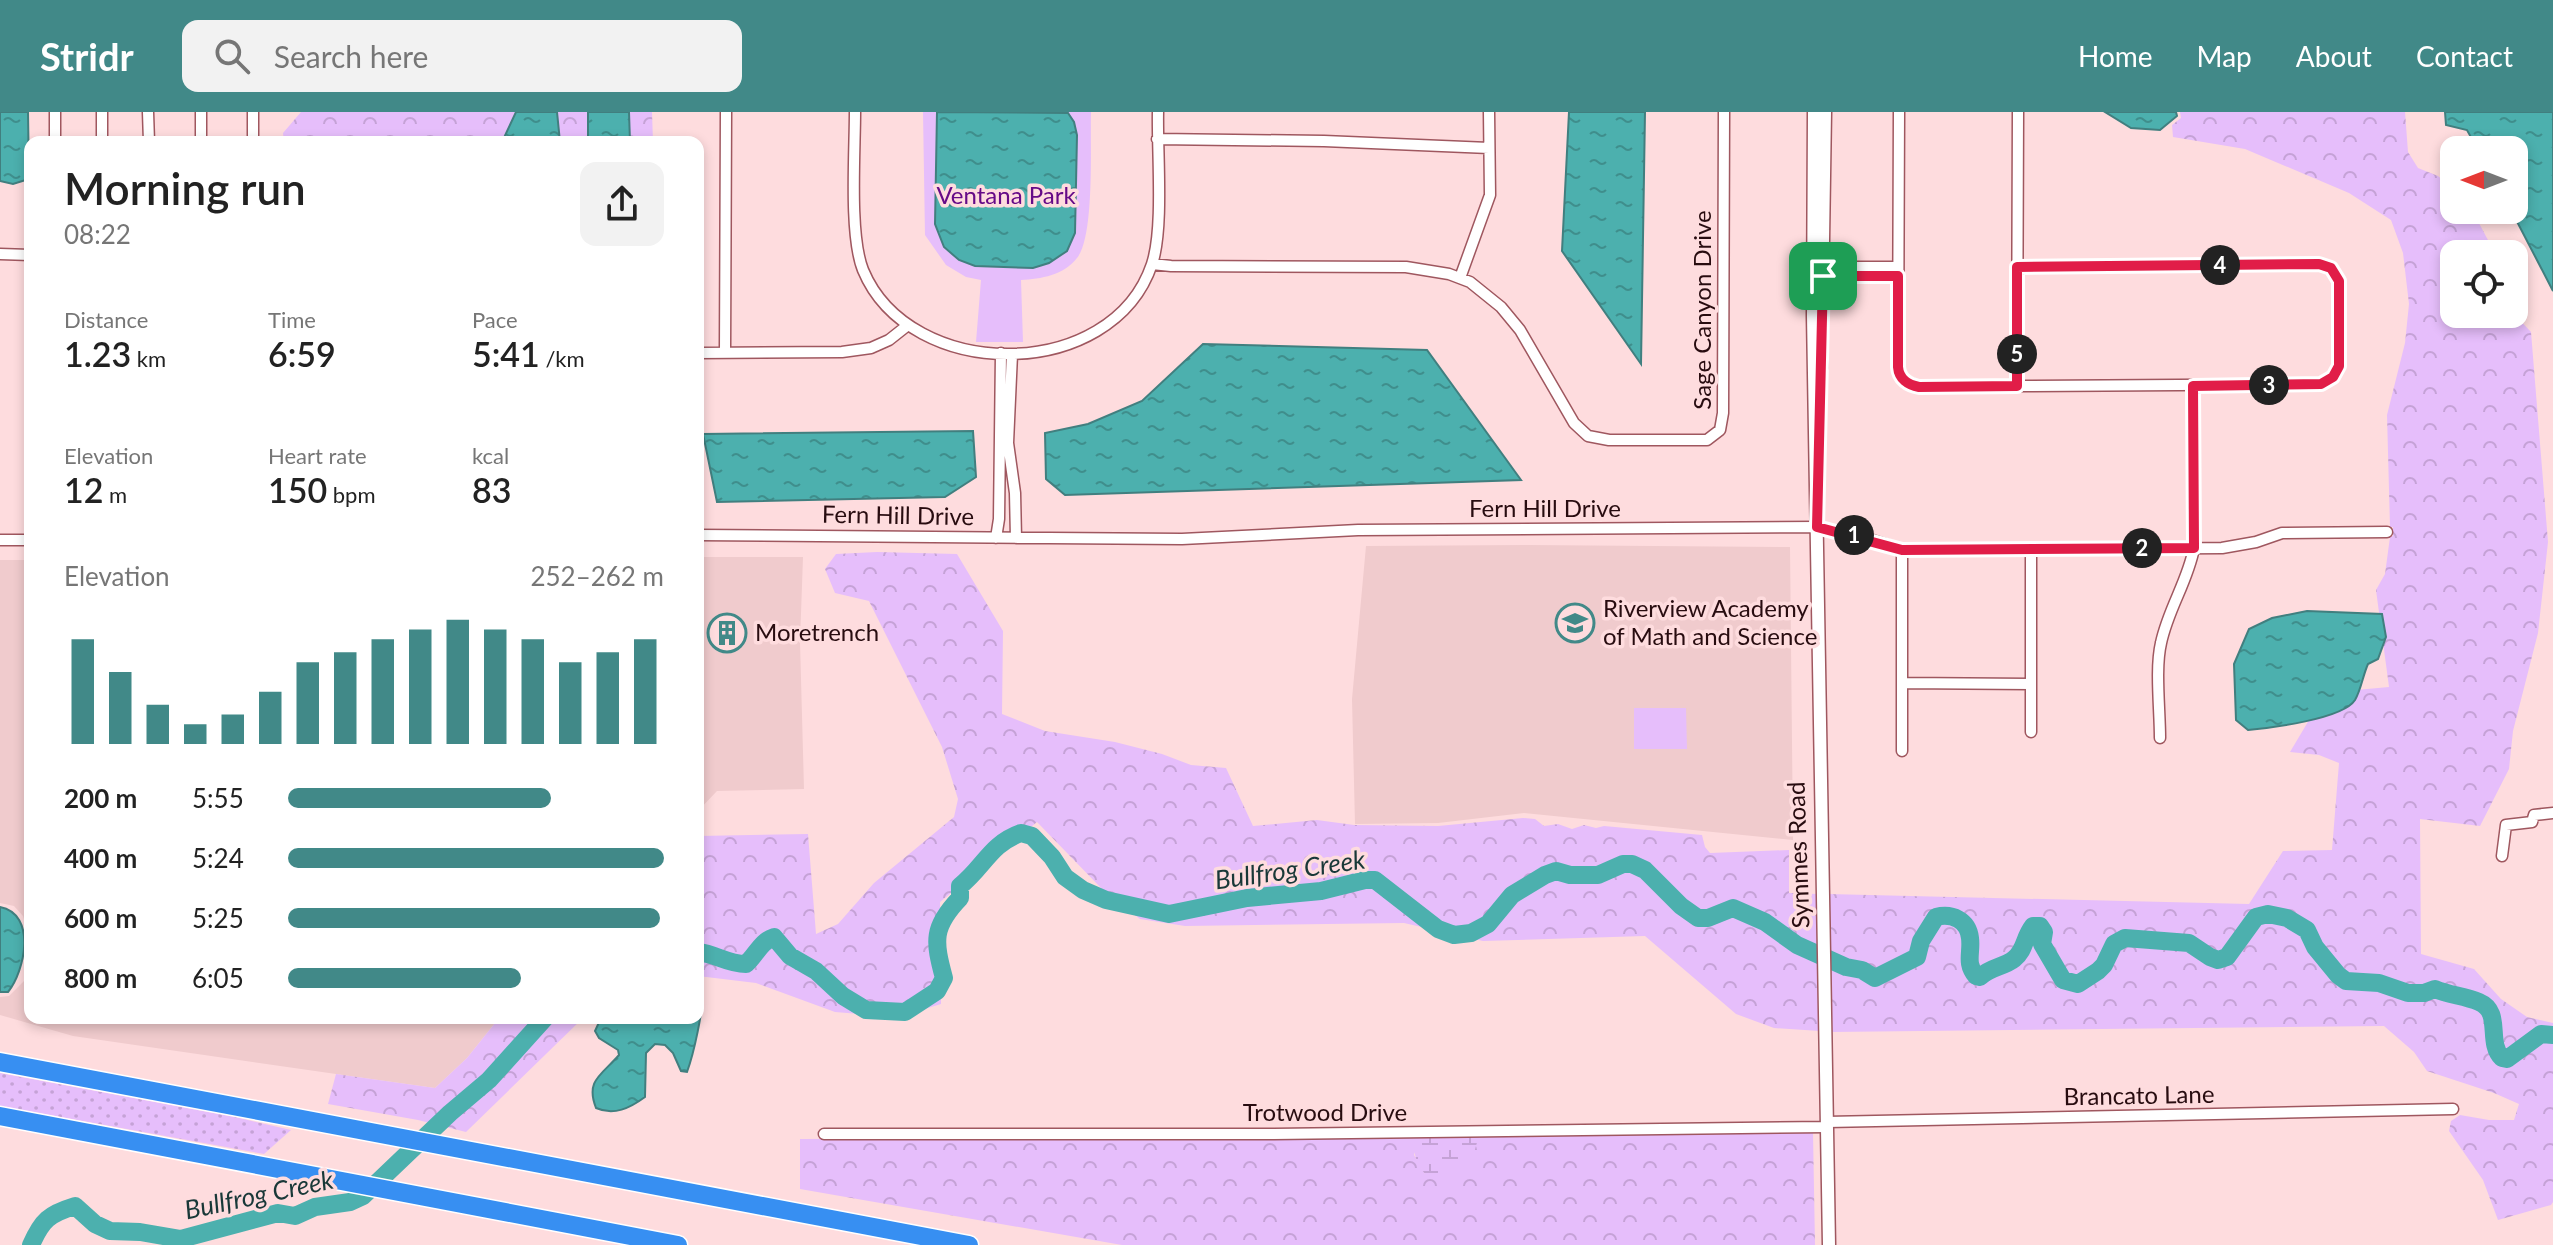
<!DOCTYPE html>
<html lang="en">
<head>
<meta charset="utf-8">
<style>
	body { margin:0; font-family:Lato,sans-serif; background:#f2f2f2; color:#222; height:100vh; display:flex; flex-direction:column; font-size:30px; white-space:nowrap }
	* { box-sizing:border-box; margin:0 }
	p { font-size:26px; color:#767676 }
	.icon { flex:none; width:44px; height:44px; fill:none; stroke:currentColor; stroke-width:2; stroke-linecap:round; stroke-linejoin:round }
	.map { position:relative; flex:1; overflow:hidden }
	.details { position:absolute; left:24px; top:24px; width:680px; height:888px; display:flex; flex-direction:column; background:#fff; border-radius:16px; box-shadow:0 4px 12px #0003 }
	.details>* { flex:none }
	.needle { width:52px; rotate:270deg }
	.controls { position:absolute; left:2440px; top:24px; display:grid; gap:16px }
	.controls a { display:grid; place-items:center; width:88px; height:88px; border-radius:16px; background:#fff; box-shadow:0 4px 12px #0003; font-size:40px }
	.pin { position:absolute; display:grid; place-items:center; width:68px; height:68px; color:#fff; margin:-34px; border-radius:16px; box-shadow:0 4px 12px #0006 }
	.km { position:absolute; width:40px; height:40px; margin:-20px; border-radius:50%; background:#222; color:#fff; font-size:22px; line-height:40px; text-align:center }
	.round { display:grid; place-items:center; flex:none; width:84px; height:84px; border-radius:16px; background:#f2f2f2 }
	.overview { display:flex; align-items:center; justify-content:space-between; height:136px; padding:0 40px }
	h1 { font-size:44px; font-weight:600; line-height:60px }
	.figures { display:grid; grid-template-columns:repeat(3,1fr); gap:12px; height:136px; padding:8px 40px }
	.figures div { display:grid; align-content:center }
	.figures b { font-size:34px; font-weight:600 }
	.figures small { font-size:22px; font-weight:400 }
	.figures p { font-size:22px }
	.chart { height:224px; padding:16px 40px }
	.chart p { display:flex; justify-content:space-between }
	.chart svg { width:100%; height:144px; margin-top:8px; stroke:#418988; stroke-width:6 }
	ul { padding:0 40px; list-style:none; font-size:26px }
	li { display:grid; grid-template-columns:128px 96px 1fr; align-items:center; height:60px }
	li i { height:20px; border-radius:10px; background:#418988 }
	header { display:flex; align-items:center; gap:48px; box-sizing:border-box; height:112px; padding:0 40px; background:#418988; color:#fff }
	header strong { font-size:38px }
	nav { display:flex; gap:44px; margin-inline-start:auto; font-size:28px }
	.search { width:560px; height:72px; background:#f2f2f2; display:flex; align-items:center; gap:20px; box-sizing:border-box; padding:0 28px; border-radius:16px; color:#767676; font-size:30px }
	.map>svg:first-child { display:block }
	.built { fill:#f0cbcd }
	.grass { fill:url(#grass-dots) }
	.forest { fill:url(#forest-crowns) }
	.wetland { fill:url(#wetland-marsh) }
	.park { fill:#e6befb }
	.water { fill:url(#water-ripples); stroke:#417f7f; stroke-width:2 }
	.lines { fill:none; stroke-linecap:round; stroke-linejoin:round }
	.river { stroke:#4cb0ae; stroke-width:18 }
	.minor-casing { stroke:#9f575f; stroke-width:13 }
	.tertiary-casing { stroke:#9f575f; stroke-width:15 }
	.motorway-casing { stroke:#fff; stroke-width:21 }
	.minor { stroke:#fff; stroke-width:10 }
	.tertiary { stroke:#fff; stroke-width:12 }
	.motorway { stroke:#378ff2; stroke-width:18 }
	.route-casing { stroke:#fff; stroke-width:16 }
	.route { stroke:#e11d48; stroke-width:10 }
	.labels { text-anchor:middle; stroke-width:7; stroke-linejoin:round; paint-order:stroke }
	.park-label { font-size:24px; fill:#660a87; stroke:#fedcde }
	.street-label { font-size:24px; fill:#280c10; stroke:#fedcde }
	.poi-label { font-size:24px; fill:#280c10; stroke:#fedcde; text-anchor:start }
	.water-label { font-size:26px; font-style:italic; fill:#193838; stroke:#fedcde }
</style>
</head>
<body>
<header>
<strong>Stridr</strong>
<div class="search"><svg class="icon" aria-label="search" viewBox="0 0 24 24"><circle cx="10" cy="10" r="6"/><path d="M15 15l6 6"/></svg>Search here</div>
<nav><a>Home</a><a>Map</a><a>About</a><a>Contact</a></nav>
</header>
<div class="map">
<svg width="2553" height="1133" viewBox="0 0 2553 1133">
	<defs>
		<pattern id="grass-dots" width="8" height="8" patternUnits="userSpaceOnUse" patternTransform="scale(2)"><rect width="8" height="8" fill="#e6befb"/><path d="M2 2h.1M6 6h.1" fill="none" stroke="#c5a2d6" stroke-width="1.8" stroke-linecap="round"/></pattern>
		<pattern id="forest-crowns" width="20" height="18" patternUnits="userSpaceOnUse" patternTransform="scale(2)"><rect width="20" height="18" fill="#e6befb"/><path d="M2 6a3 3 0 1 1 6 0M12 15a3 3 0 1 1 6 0" fill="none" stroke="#c5a2d6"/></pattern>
		<pattern id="wetland-marsh" width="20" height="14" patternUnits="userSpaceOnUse" patternTransform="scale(2)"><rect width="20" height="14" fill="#e6befb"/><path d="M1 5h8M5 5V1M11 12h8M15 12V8" fill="none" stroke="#c5a2d6"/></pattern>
		<pattern id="water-ripples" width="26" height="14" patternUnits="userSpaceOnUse" patternTransform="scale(2)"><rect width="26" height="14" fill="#4cb0ae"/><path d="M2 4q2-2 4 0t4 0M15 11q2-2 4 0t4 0" fill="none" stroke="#3f8e8c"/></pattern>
	</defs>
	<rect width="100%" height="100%" fill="#fedcde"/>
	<path class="built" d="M1528,433L1790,435L1793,728L1524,701L1438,711L1355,712L1352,587L1366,434Z
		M698,445H803L800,530L804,677L717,679L698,699Z
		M0,448H30V826L23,804L14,794L0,791Z
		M30,840V906H499L467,946L435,976L336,962L73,924L0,903V885L9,884L25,868Z"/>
	<path class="grass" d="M0,961L235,1005L291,1018L264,1042L0,994Z"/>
	<path class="forest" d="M301,0H516L502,30H284L283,21Z
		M557,0H588V30H560Z
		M629,0H652L653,30H630Z
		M2180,0H2405L2408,40L2418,56L2438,64L2454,78V98H2472L2489,130H2478L2481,142H2454V202H2514L2531,220L2548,430L2538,521L2513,619L2509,657L2480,714L2420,707L2421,842L2474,857L2501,887L2527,905L2553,911V1090L2551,1093L2498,1108L2483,1068L2449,1019L2451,1009L2460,1003L2489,1008H2514L2519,992L2494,981L2427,959L2414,940L2384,914L1831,920L1828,782L2249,792L2283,739L2332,738L2339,651L2319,643L2290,640L2312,603L2345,579L2389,575L2376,478L2385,462L2390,425L2393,424V415H2390L2387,303L2405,231L2409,192L2403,141L2391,108L2349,81L2245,37L2173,25L2172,13L2181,6Z
		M877,440L957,442L1003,519L1002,602L1045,619L1115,630L1162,642L1191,653L1226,656L1253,714L1317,708L1354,713L1438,714L1523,706L1535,707L1544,714L1558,712L1572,717L1584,713L1596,716L1604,714L1702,723L1705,735L1710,741L1789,738V781L1817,782L1820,919L1774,916L1736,902L1645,824L1483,829L1404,811L1185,814L1140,807L1102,777L1037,710L940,790L941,892L915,900L884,904L835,900L756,871L698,864V724L808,722L816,822L838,812L874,771L954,705L958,687L942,635L869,489L835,481L825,457L836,442Z
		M499,906H583L466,1020L418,1008L328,992L336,962L435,976L467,946Z
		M1813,1021L1815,1133H1122L800,1077V1027L1420,1025L1414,1043L1425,1062L1476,1030L1479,1024Z"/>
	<path class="wetland" d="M1479,1024L1472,1047L1453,1063L1425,1062C1416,1050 1410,1039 1420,1025Z"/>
	<path class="park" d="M923,0H1091C1090,31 1095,124 1077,146C1064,163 1041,167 1021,168L1023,230H976L981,168L966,165L946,153L925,123Z
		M1634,596H1686L1687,637H1634Z"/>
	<path class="water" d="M0,0H28L29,67L13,72L0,69Z
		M516,0H557L560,30H502Z
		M588,0H629L630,30H588Z
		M937,0L1068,1L1074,10L1077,23L1075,121L1067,139L1049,151L1033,156L975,154L959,148L944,135L935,112Z
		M1569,0H1645L1641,252L1562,139Z
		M2105,0H2176L2177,4L2160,18L2131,16Z
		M2445,0H2553V179L2511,98H2514V38H2478L2467,18L2446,13Z
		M1203,232L1427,238L1521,368L1065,383L1046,367L1045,321L1088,312L1142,289Z
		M973,319L976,365L945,385L717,390L703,322Z
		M2307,499L2382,502L2386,525L2378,547L2368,552C2363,563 2361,578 2355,588C2343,607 2270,616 2248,618L2236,608L2234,552L2249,517L2272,506Z
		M0,795C37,802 25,859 8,880H0Z
		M698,879H703C703,899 694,941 687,960L681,959L673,941L665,933L655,932L646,941L645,985C630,996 614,1004 596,996C585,968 602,963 619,943L618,938L599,926L595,919L601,906H698Z"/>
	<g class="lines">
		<path class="river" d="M698,840C716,842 727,852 746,852C756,843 761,829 774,825L790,844L816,859L843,884L866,898L905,900L937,879L944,866C934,829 932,815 960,786V774C984,755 990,732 1021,721L1032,724L1052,745L1065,765L1083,778L1106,788L1169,802L1247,786L1321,779L1365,768H1375L1438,817L1454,823L1471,821L1488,812L1512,783L1545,763L1556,759L1570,763H1598L1623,752H1632L1645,758L1681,794L1698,806H1708L1733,796L1765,810L1797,833L1846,855L1862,858L1875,866L1917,845L1921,829L1936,805C1952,801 1968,808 1970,826C1972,841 1965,851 1976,864L1980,865C1990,855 2004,855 2014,847C2026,837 2023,827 2033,814H2040L2044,820L2042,832L2063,868L2078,872L2098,859L2104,853L2114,832L2125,826L2189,831L2210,845L2218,848L2227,845L2256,805L2268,802L2287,806L2307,818L2315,835L2338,863L2346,869L2379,871L2408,881H2424L2435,877C2449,883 2465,884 2479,890C2503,900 2486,930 2502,946L2507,947L2541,922L2553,923
			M31,1133C42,1108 49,1102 75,1094L95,1112L110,1119L140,1120L181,1127L278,1101L295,1104L315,1095L350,1090L363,1084L450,1001L489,968L545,906"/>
		<defs>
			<path id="minor" d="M102,0V30
				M148,0L149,30
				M201,0V30
				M253,0V30
				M855,0C855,40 849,123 863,158C910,271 1112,271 1152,152C1164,116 1157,40 1158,0
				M1899,0L1898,255L1903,268L1919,275L2017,274L2018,0
				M1157,27L1324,29L1489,36
				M55,30V0
				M0,142L30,143
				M1152,152L1171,154L1406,155L1449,162L1470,170L1501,195L1520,218L1574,311L1588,324L1609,328H1707L1720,318L1723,301L1724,0
				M1816,155H1898
				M2017,155L2319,152L2331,156L2339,169V254L2333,265L2321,272L2017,274
				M1815,164H1898
				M1460,166L1490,83L1489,0
				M698,241L842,240L871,236L889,228L908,213
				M725,241L726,0
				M1012,242L1008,331L1015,381L1016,426
				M698,423L1182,427L1358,418L1817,415L1863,425L1902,438L2222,436L2256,430L2282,421L2387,420
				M996,426L999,407L1001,241
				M0,428H30
				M1902,438V639
				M1902,571L2031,572
				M2031,620V437
				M2160,626C2160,598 2155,556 2161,531C2168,497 2188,469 2194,436L2193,274
				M2502,744L2506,713L2532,710L2534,703L2553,701
				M1827,1010L2453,997
				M824,1022H1274L1827,1015"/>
			<path id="tertiary" d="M1814,0L1813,204L1829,1133
				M1821,256L1825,0"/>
			<path id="motorway" d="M0,950L969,1133
				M0,1004L678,1133"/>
		</defs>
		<use href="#minor" class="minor-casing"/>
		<use href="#tertiary" class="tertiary-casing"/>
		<use href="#motorway" class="motorway-casing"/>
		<use href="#minor" class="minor"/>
		<use href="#tertiary" class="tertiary"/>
		<use href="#motorway" class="motorway"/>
	</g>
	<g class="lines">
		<defs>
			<path id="route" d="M2319,152L2331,156L2339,169V254L2333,265L2321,272L2193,274L2194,436L1902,438L1817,415L1823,164H1898V255C1899,267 1908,273 1919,275L2017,274V155Z"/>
		</defs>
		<use href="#route" class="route-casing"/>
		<use href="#route" class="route"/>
	</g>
	<defs>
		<symbol id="school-ring" viewBox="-11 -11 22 22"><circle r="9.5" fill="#fedcde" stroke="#418988" stroke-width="1.5"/><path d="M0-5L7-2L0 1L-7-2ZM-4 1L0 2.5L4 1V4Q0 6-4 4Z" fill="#418988"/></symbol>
		<symbol id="building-ring" viewBox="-11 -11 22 22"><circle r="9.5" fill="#fedcde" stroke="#418988" stroke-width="1.5"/><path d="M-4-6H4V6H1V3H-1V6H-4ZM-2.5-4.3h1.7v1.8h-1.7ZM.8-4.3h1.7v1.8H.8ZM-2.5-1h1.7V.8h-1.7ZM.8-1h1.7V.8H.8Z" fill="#418988"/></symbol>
	</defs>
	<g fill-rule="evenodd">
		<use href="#school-ring" x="1553" y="489" width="44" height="44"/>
		<use href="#building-ring" x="705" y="499" width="44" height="44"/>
	</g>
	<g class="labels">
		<g class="park-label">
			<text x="1006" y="92">Ventana Park</text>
		</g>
		<g class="street-label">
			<text transform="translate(1703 198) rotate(-90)" y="8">Sage Canyon Drive</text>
			<text x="1545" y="405">Fern Hill Drive</text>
			<text transform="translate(898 404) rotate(1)" y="8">Fern Hill Drive</text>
			<text transform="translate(1799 743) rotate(-92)" y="8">Symmes Road</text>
			<text transform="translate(2139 984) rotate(-1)" y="8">Brancato Lane</text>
			<text x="1325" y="1009">Trotwood Drive</text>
		</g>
		<g class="poi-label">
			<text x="1603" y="505">Riverview Academy<tspan x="1603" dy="28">of Math and Science</tspan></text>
			<text x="755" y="529">Moretrench</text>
		</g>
		<g class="water-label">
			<text transform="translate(1290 758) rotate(-8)" y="9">Bullfrog Creek</text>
			<text transform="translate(259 1083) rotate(-12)" y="9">Bullfrog Creek</text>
		</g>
	</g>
</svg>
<div class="controls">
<a><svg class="needle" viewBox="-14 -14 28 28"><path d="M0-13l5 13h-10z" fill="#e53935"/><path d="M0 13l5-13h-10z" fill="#767676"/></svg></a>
<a><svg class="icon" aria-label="locate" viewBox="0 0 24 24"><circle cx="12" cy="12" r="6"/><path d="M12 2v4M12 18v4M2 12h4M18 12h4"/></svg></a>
</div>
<div class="pin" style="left:1823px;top:164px;background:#1e9e55"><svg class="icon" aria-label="arrive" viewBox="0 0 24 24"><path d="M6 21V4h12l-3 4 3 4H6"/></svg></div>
<b class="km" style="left:1854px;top:423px">1</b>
<b class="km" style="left:2142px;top:436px">2</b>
<b class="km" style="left:2269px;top:273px">3</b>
<b class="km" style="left:2220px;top:153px">4</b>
<b class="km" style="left:2017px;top:242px">5</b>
<section class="details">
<div class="overview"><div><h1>Morning run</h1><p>08:22</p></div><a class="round"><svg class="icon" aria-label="share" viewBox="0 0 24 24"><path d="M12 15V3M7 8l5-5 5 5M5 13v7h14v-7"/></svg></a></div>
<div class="figures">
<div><p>Distance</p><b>1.23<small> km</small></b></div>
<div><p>Time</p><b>6:59</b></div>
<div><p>Pace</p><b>5:41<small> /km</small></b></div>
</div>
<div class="figures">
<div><p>Elevation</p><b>12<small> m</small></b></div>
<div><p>Heart rate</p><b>150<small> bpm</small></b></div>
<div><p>kcal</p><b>83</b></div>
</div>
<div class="chart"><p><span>Elevation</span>252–262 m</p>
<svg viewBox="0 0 160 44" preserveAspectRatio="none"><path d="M5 44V12M15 44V22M25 44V32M35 44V38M45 44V35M55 44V28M65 44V19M75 44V16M85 44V12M95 44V9M105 44V6M115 44V9M125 44V12M135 44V19M145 44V16M155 44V12"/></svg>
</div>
<ul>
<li><b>200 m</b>5:55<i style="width:70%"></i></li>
<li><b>400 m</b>5:24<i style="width:100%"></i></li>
<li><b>600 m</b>5:25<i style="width:99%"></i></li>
<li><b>800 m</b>6:05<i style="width:62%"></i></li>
</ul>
</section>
</div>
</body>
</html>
